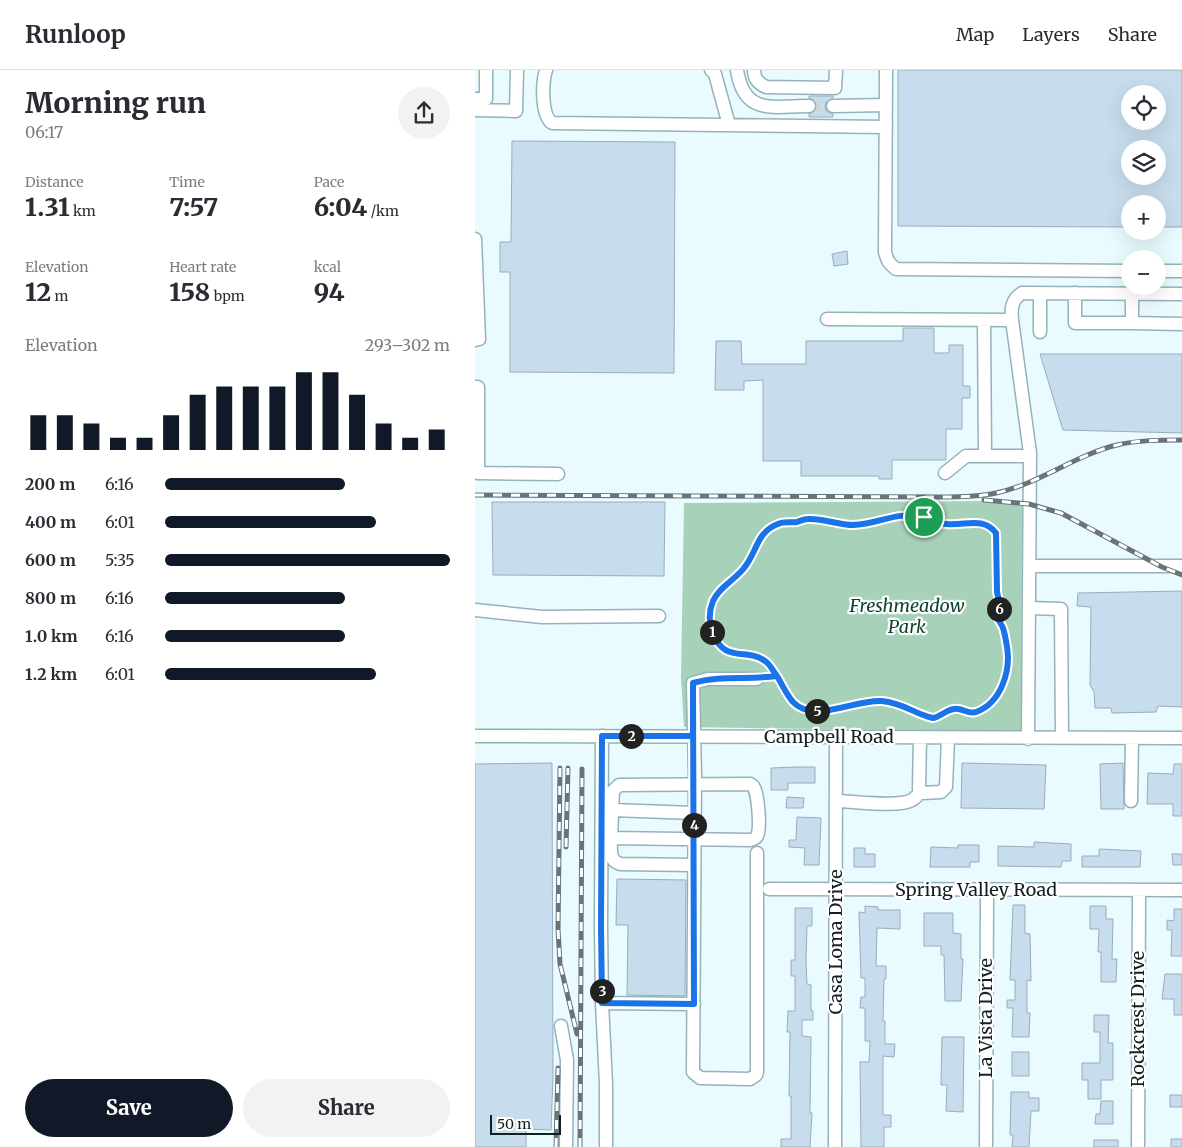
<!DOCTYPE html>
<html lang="en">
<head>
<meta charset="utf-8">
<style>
	body { margin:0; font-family:Merriweather,serif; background:#f2f2f3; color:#2b2b33; height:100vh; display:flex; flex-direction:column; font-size:19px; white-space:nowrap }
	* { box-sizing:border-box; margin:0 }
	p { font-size:16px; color:#7c7c81 }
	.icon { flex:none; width:28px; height:28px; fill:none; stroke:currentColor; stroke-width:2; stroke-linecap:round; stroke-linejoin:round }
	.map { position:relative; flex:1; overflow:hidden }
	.side { display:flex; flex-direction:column; background:#fff; width:475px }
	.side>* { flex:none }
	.buttons { position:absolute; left:646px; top:15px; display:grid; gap:10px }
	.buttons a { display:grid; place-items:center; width:45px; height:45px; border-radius:50%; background:#fff; box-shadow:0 5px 20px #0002; font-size:25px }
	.scale { position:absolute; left:15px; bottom:12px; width:71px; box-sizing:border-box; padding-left:5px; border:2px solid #141f21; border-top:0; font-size:14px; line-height:18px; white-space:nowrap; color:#141f21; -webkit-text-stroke:4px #fff; paint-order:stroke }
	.pin { position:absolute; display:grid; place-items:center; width:42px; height:42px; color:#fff; margin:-21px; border:2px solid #fff; border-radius:50%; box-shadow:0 1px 5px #0007 }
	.km { position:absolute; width:25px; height:25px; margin:-12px; border-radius:50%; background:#222; color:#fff; font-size:14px; line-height:25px; text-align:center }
	.round { display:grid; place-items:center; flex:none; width:52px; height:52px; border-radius:26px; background:#f2f2f3 }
	.head { display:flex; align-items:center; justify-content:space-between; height:85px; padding:0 25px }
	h1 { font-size:28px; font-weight:800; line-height:38px }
	.stats { display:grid; grid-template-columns:repeat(3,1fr); gap:8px; height:85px; padding:5px 25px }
	.stats div { display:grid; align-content:center }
	.stats b { font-size:25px; font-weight:800 }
	.stats small { font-size:14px; font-weight:400 }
	.stats p { font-size:14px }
	.chart { height:140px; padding:10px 25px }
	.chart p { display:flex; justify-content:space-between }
	.chart svg { width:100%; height:90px; margin-top:5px; stroke:#111827; stroke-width:6 }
	.cta { display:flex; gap:10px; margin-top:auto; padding:10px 25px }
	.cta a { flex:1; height:58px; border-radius:30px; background:#111827; color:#fff; font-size:20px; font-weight:800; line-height:58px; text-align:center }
	.cta a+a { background:#f2f2f3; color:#2b2b33 }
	ul { padding:0 25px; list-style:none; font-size:16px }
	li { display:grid; grid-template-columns:80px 60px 1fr; align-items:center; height:38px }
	li i { height:12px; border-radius:6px; background:#111827 }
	header { display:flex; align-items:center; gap:30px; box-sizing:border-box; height:70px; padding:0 25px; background:#fff; border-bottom:1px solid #e1e1e2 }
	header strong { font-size:24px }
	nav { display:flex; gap:28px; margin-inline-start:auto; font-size:18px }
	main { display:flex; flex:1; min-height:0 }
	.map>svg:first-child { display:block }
	.green { fill:#a7d2b9 }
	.building { fill:#c7dded; stroke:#98adbc; fill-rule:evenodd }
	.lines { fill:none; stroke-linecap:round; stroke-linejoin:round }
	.minor-tunnel { stroke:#c9dade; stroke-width:12; stroke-dasharray:12 6; stroke-linecap:butt }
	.minor-casing { stroke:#96b2b9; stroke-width:15 }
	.path { stroke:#808f92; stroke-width:2; stroke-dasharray:4 4; stroke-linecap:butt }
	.minor { stroke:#fff; stroke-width:12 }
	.rail-casing { stroke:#687578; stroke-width:5 }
	.rail { stroke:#fff; stroke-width:3; stroke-dasharray:9; stroke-linecap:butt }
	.route-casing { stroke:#fff; stroke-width:10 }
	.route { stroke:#1a73e8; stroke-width:6 }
	.labels { text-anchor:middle; stroke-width:4.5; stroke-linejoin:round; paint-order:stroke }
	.park-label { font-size:18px; font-style:italic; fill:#0b452c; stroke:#fff }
	.street-label { font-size:18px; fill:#141f21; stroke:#fff }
</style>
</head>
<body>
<header>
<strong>Runloop</strong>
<nav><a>Map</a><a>Layers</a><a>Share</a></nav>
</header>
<main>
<section class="side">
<div class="head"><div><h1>Morning run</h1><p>06:17</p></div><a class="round"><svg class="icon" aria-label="share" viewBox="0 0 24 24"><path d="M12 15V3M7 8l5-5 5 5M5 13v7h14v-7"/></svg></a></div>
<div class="stats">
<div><p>Distance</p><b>1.31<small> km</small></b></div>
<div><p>Time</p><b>7:57</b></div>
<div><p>Pace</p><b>6:04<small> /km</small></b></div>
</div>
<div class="stats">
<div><p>Elevation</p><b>12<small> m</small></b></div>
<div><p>Heart rate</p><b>158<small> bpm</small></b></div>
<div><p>kcal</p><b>94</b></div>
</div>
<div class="chart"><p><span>Elevation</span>293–302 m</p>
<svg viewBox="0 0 160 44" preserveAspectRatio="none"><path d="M5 44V27M15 44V27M25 44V31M35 44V38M45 44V38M55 44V27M65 44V17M75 44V13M85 44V13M95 44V13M105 44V6M115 44V6M125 44V17M135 44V31M145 44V38M155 44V34"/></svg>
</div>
<ul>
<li><b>200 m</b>6:16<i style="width:63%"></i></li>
<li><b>400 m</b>6:01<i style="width:74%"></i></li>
<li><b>600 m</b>5:35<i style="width:100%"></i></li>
<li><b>800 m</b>6:16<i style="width:63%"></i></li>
<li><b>1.0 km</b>6:16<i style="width:63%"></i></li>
<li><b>1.2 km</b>6:01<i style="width:74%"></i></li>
</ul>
<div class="cta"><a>Save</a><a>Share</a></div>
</section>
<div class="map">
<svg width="707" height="1077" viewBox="0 0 707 1077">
	<rect width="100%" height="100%" fill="#e9fbff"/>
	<path class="green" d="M520,431L547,433L546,662L209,657L206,608L209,433Z"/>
	<path class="building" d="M423,0H707V157H682V134H655V157L423,156ZM655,24H682V51H655ZM655,79H682V106H655Z
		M334,26H358V28L351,32L350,36L351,41L358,44V47H334V44L341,40L342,36L341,31L334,28Z
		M37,71L200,72L199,303L35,302V202H25V172H36Z
		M372,181L373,194L359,196L357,184Z
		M428,258H459V283H474V275H488V316H495V328H487V359H471V390H417V409H404V406H326V391H288V310L269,311V320H240L241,271H266L267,294H331V271H428Z
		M565,284H707V363L588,360Z
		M17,432H190L189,506L18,505Z
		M707,521V637L683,636L681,642L637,643L636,638H620L619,622L615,615L616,537L602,536L603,523Z
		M77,693L78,1005L76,1060L51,1059V1077H0V694Z
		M487,693L571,695L569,739L486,738Z
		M648,693L649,739H626L625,694Z
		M699,694H707V746H698V734H672L673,703L698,704Z
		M322,697H340V713H313V720H296V698Z
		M312,727L329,728L328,738H311Z
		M322,747L346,748L344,795H329L330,778L314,777V770H321Z
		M559,772L596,774V791H587L586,797L523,796V776L559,777Z
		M483,775H504V792H495V797H455L456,777L483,778Z
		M379,778H390V784H400V797H379Z
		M624,779L666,781L665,797H607V786H624Z
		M697,784H707V795H698Z
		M142,809L211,810L210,926L152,925L153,855H141Z
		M538,835H550V863L555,864L556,911L552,910V943H555L554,967H537L538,938H532V930H540V910H535Z
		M390,836L403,837V840H425V859L402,858L401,896H411V909H409L408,951H410V974H420L419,987L408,986V1045H416V1057H409V1077H386L385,992H394L395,971H390V938H385L386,927H390V908H386L384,842L390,843Z
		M615,836H631V849H638L637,889H642L641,912H626V882H623L624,859H615Z
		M320,838H337V856H332L331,890L332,914L336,915V941H338V950H327V966L336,967L335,1043H337L335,1077H306V1069H316V1026H314L315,962H312L313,941H320V906H316V890H320Z
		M699,839H707V886H696L697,860H692V850L699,851Z
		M449,843H478V863L486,864V889H488L486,931H470L469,885H466V876H449Z
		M690,904H707V945H699V929H687Z
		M619,945H634L633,973H638V1010H626V1029H613V1010H607V993H625V962H619Z
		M467,967H489L488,1042L471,1041L472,1015H466Z
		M537,982H554V1006H537Z
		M536,1022H554V1028H564V1041H556L554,1077H537L538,1065H535Z
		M695,1025H707V1037H695Z
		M626,1031H638V1054H620L621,1044H625Z
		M696,1069H707V1077H696Z
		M619,1070H643V1077H619Z"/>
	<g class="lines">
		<path class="minor-tunnel" d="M334,36H358"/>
		<defs>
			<path id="minor" d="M71,0C67,13 66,45 77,53L411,57
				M236,0L240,4L254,55
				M262,0C269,46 298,36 334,36
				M279,0C279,9 283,13 291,17L360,18L361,0
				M411,0L410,182C412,190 414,194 421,199L655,201
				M0,29H11V0
				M358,36L411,35
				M0,40L41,41L42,0
				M0,169L4,269L0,270
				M682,201H707
				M600,223V253H657
				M657,223V253L707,254
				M352,249L537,250
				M509,250L510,386
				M565,262V223
				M0,317H3V382H0
				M3,382V403L83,404
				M470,403L491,386H554
				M555,496H707
				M554,538L586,539L587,668
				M0,540L67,547L184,546
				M282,609H233L218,613L220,706L218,1002L225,1008L275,1009L281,1005L282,1002V783
				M0,666L707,668
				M127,666L126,857L127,933L219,934
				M445,667L444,719L448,723L466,722L471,717L473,668
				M553,669L555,383L537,250C536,239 536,230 547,223L707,224
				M361,731C379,731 423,738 437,730C441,728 443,725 445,721
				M656,731L657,668
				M137,740L219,743
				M136,768L275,770C279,769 280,769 282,766C286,758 283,722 278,716L275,714L144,715L138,721C137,736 137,751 136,766C136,773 135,781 137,787C138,791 141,792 145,794L219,795
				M294,819L707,820
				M127,933L131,1014V1077
				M86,956L92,990L91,1077
				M360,1077L361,666
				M511,1077L512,820
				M663,1077L664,820"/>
		</defs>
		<use href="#minor" class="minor-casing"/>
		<path class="path" d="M291,607L302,606L294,594L285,588L255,582L249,579L239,566L235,545L238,531L242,525L268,499L276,486L281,474L298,456L310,452H324L334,449L369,455H379L422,445H438L471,454L499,452L507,453L518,459L521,463L523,522L525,530L524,550L528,558L532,584L531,603L528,615L519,628L500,642L496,643L486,639H478L458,648C439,644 429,633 407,631C380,629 339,654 318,632C311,624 307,614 302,606"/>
		<use href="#minor" class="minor"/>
		<defs>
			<path id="rail" d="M0,425L464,427C482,427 503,427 521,423C564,414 600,385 642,375C663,370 686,370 707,370
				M509,430L554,434L586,443L687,497L707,505
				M85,698L83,859L85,894L102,964
				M91,777L93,698
				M81,1077L83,998
				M105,1077L107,699"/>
		</defs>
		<use href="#rail" class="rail-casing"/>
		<use href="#rail" class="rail"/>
	</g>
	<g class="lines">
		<defs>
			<path id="route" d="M449,447C419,441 406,454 378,455C363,455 348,448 333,449C329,449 325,451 322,452C315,453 309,451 303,454C281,462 282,483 269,498C260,510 244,517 238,531C234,541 234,552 237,561C249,595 271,577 290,591C295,594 298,601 302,606C274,610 245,605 218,613V666H127L126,857L127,933L219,934L218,613C245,605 274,610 302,606C307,614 311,624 318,632C339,654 380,629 407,631C429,633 439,644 458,648C465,647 471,640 479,639C487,637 493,645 501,642C526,633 536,601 532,577C531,571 530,564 528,558C527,555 524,552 523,548C521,539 526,534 522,522L521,463C508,446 490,456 472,454C464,454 457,450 449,447"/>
		</defs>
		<use href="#route" class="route-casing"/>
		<use href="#route" class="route"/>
	</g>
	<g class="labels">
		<g class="park-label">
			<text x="432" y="542">Freshmeadow<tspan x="432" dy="21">Park</tspan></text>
		</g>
		<g class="street-label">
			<text x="354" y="673">Campbell Road</text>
			<text x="501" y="826">Spring Valley Road</text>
			<text transform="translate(361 872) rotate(-90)" y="6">Casa Loma Drive</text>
			<text transform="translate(511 948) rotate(-90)" y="6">La Vista Drive</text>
			<text transform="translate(663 949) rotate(-90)" y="6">Rockcrest Drive</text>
		</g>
	</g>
</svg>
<div class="buttons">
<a><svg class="icon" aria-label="locate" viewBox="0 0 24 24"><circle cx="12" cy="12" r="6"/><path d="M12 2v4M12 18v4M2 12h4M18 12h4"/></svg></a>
<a><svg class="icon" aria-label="layers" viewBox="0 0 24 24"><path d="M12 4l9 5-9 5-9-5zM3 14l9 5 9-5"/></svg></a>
<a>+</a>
<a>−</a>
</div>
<div class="scale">50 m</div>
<div class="pin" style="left:449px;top:447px;background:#1e9e55"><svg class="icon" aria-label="arrive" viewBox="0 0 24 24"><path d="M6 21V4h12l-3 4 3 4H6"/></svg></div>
<b class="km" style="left:237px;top:562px">1</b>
<b class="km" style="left:156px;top:666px">2</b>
<b class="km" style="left:127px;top:921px">3</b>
<b class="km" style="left:219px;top:755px">4</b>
<b class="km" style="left:342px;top:641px">5</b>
<b class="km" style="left:524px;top:539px">6</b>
</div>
</main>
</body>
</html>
